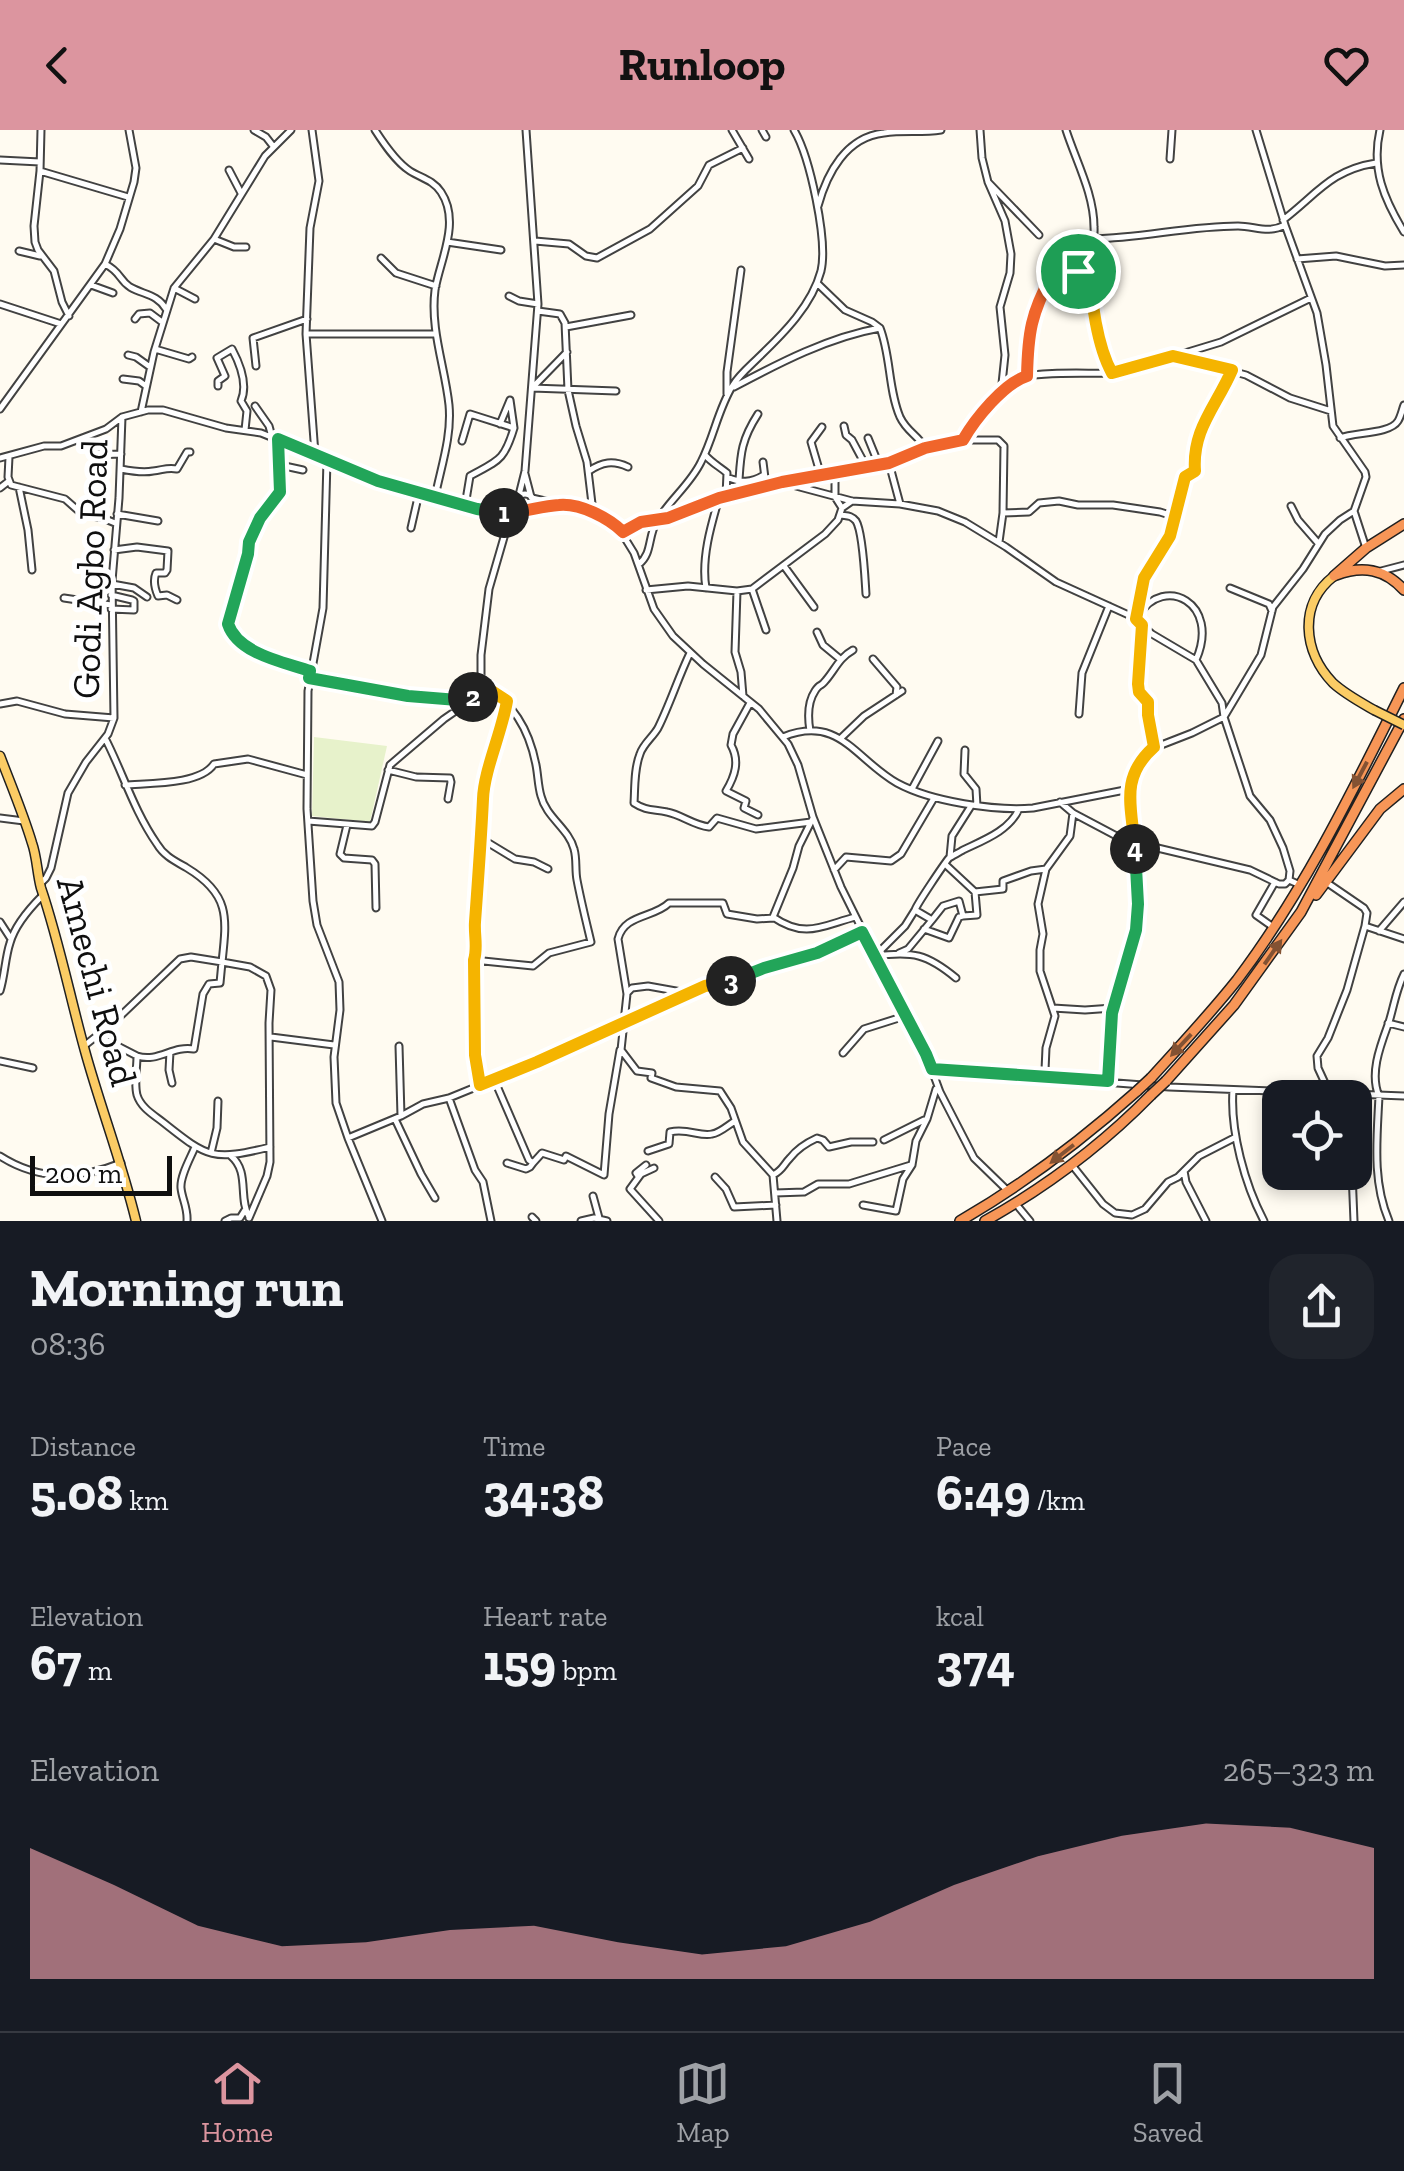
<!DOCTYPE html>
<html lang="en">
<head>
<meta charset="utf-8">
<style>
	body { margin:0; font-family:"Zilla Slab",serif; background:#20242c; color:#f1f3f6; height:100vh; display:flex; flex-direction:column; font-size:38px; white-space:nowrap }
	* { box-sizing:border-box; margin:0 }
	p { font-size:32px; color:#9ea1a6 }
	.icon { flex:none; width:55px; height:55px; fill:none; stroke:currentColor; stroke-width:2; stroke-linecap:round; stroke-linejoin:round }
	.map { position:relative; height:1091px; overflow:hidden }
	.side { display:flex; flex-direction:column; background:#171b24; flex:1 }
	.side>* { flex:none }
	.fabs { position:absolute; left:1262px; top:950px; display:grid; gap:20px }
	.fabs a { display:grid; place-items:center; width:110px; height:110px; border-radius:20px; background:#171b24; box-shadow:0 5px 15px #0003; font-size:50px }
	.scale { position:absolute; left:30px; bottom:25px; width:142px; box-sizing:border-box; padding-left:10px; border:5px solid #0f0f0f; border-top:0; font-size:28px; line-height:35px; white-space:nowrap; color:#0f0f0f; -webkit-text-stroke:8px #fff; paint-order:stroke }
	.pin { position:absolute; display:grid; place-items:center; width:85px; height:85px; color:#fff; margin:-42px; border:5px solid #fff; border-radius:50%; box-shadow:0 2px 10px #0007 }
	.km { position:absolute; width:50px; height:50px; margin:-25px; border-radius:50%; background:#222; color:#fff; font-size:28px; line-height:50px; text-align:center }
	.round { display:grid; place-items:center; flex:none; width:105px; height:105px; border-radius:30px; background:#20242c }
	.head { display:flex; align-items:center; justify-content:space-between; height:170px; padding:0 30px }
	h1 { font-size:55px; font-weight:800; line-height:75px }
	.stats { display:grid; grid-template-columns:repeat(3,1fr); gap:15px; height:170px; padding:10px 30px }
	.stats div { display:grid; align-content:center }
	.stats b { font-size:50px; font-weight:800 }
	.stats small { font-size:28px; font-weight:400 }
	.stats p { font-size:28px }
	.chart { height:280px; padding:20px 30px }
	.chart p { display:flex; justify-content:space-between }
	.chart svg { width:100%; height:180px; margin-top:10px; fill:#dc959f; opacity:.7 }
	header { display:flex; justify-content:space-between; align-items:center; height:130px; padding:0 30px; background:#dc959f; color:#111; font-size:45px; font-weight:800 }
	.tabs { display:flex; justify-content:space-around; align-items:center; height:140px; border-top:2px solid #363941; background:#171b24; font-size:28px; color:#9ea1a6 }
	.tabs a { display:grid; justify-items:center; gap:5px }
	.tabs .current { color:#dc959f }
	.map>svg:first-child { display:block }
	.pitch { fill:#e7f2cb }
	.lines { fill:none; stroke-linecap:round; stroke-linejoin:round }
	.minor-casing { stroke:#424242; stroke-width:9 }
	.major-casing { stroke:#202020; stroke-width:11 }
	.highway-casing { stroke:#202020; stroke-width:12 }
	.minor { stroke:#fff; stroke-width:5 }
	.major { stroke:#fbcc65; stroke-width:8 }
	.highway { stroke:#f79657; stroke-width:9 }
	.major-bridge-casing { stroke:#202020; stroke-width:11; stroke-linecap:butt }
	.highway-bridge-casing { stroke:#202020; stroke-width:12; stroke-linecap:butt }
	.major-bridge { stroke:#fbcc65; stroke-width:8 }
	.highway-bridge { stroke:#f79657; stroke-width:9 }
	.oneway { fill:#835233 }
	.split-1-casing { stroke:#fff; stroke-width:20 }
	.split-2-casing { stroke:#fff; stroke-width:20 }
	.split-3-casing { stroke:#fff; stroke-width:20 }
	.split-4-casing { stroke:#fff; stroke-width:20 }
	.split-5-casing { stroke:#fff; stroke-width:20 }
	.split-1 { stroke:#f0652b; stroke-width:12 }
	.split-2 { stroke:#22a559; stroke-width:12 }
	.split-3 { stroke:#f5b400; stroke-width:12 }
	.split-4 { stroke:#22a559; stroke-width:12 }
	.split-5 { stroke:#f5b400; stroke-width:12 }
	.labels { text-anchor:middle; stroke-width:10; stroke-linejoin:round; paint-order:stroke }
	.street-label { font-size:38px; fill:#0f0f0f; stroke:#fff }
</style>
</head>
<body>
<header><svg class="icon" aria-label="back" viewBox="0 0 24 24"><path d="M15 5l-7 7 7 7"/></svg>Runloop<svg class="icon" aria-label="heart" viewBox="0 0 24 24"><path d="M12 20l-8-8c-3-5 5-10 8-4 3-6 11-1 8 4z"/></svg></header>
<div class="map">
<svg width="1404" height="1091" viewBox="0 0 1404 1091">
	<rect width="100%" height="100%" fill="#fffbf1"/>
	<path class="pitch" d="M314,607L387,616L370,692L312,686Z"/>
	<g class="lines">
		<defs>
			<path id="minor" d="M41,0L40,41L34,96L35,112L38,120L54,141L62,172L69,186
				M254,0L266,7L273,16
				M312,0L319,51L310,98L306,204L315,324
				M375,0C384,14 396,32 410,41C421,48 433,50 441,62C461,92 440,130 435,160C430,199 445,237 449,275C452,306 441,337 435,367
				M732,0L749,29
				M762,0L766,7
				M980,0L982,28L988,52L1039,105
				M1066,0C1076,31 1094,64 1094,97C1095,110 1090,123 1090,136C1089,167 1097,216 1111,243
				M1256,0L1285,95L1317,183L1326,235L1333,296L1365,342L1366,347L1354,381L1366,418
				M1380,0C1371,39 1384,69 1404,102
				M1170,29L1172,0
				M0,30L40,32
				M229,40L241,63
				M40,41L128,67
				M988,52L1005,91L1011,124L1010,143L1000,177L1005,225L1001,263
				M818,76C827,43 846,7 884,3C903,0 922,3 941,0
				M1283,90C1317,64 1331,40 1376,33
				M214,109L234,117H246
				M1093,109C1142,108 1189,96 1238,96C1255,96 1268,104 1285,95
				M535,111L569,114L586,126L597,128L650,99L698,56L709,35L743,18
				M447,112L501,120
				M19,121L40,126
				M381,128L396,143L436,156
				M1297,129L1336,126L1385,136L1404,135
				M105,134C121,142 119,150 130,157C144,165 157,164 166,179
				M817,153L845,180L872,192L880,198C891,226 888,259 900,287C907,302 918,305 925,318
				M91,155L113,163
				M174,158L195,169
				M509,166L519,171L538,174
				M0,174L61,194
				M538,181L560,184L565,193L568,260L576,296L587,332L593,382
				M135,189L139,184L150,183L162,192
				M566,197L631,185
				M306,204H436
				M155,219L189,229L192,227
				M128,225L136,227L150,237
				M1175,226L1246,245L1290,268L1331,281
				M256,236L253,208L307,189
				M1027,246C1027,213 1029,190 1044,160C1044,159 1050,147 1051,146C1053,144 1084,140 1090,139
				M123,249L139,251L146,256
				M218,256V251L225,246L217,228L232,219C240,234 248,255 241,271L247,281L245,300
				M534,256L567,222
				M734,257C779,233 829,207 880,198
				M532,258L616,261
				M727,264V242L741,140
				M255,276L269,296L272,307
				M0,279L105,134L120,99L134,52L136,38L129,0
				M141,282L154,222L174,158L214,109L265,26L291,0
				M500,294L510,270L514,298
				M844,296L846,305L852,310L867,338
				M868,308L879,335
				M1340,308C1356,302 1390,304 1398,291C1401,286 1402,280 1404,275
				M278,309L280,361L260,388L249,412L229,498C246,524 282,531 310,541
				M963,310C972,294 1005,252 1022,247C1045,241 1090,244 1117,243L1129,240L1221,212L1311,168
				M462,311L470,284L514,298C504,331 499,330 470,346L465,376
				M705,325C712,333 720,337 727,343L726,366
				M9,327L8,347L11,355L65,369L82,384L103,388L115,393
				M0,328L44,316H61L106,299L122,287L148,280H163L226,298L261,303L396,357L477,379L501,383L522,381
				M95,328L94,325L121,324
				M327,330L323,478L308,561L307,679L313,771L317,795L339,852L340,880L334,927L336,973L348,1008L382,1091
				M763,332L766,356
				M889,333L900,374
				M280,335L303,340
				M121,339C131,341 143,343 153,341C163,340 167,337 177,339L187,322H190
				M589,341C602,332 613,330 628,337
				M525,344L531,367
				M835,344V367L842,378
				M821,346L811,312L822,297
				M727,347C740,353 751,353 764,345
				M781,352L852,371L900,374L938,381L965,392L1006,417L1056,452L1133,487L1152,504L1196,530L1222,573L1224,587L1250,666L1270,690L1283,718L1290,741L1289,750
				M19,357L28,400L32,440
				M0,358L9,351
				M738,364C741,329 738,315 758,284
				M516 373a9 9 0 1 1 18 0a9 9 0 1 1-18 0Z
				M532,368L593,382L618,397L634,423L654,479L673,506L703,534L759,579L788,614L798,635L813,687L841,757L912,900L926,924L940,962L974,1028L1008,1061
				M518,369L525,341L538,174L526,0
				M1291,376L1298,390L1318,413
				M532,379L556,376
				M1003,383L1029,382L1039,373L1059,371L1078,375H1113L1160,382L1176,387C1169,409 1155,425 1145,446C1139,458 1139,473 1138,486
				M117,384L158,391
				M841,385C847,386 851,385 856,391C863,402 865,449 866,464
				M1176,387L1185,347L1195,341C1192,299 1216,277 1232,240
				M411,398L419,363
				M623,402L641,392L668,388L719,368L781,352L840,343L889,333L925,318L963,310H998L1004,316L1003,383L999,412
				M114,420L137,417L168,421L167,440L165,443H156C153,450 155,459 158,466L167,465L177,470
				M639,434C652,424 648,407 656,393C668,371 690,355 701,332C714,307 718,279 733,255C740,244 750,236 759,227C784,203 812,175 821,141C828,111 810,27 794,0
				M784,436L814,477
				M1381,441L1404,435
				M112,454L134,458L147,467
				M706,458C701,429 711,395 719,368
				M1230,458L1269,474L1272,481
				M752,459L766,500
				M646,460L688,456L737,461L752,459L825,404L838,390L842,378L852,371
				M737,461L735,522L741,542L743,566
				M111,465L132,470L134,471V480L111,479
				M64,468L111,475
				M1139,485C1164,444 1221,473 1196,530
				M1141,495L1138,555L1139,562L1148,572V585L1155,617
				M817,502L823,515L840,529
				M690,523C678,548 670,574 658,598C653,607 643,614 640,624C634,639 635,657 634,673C646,681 654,679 667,682C682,685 693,695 709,697L717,688L756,699L811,692
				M873,529L897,557L896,565
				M310,548L408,566L467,571
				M750,573L733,604L731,615C740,631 735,646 726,661L746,671L744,678L758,685
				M0,574L17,571L65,584L114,588
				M1079,584L1082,543L1109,476
				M810,601C808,589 807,573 815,561C821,552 819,559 826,550C836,538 839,528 853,520
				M783,607C839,584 856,630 897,653C932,672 995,681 1033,678L1130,659
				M841,608L864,586L902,561
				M965,620L964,644L976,659L977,676
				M388,640L416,647L450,648L451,652L448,669
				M125,655C150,653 200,655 214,634L248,629L307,645
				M912,659L938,611
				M1060,672L1073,683L1124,710L1250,740L1279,754H1285L1289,750L1300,755
				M0,688L24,691
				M812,690L799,716L793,738L773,787C805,809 822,796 855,787
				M308,691L372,696L375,692L390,635L444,589L470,571L481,554V525L489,459L511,383
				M347,695L340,724L344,728L372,730L375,734L376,778
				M482,709L515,729L534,732L548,739
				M950,727L952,706L971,676
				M946,735L975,762
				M834,740L846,727L891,731L901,724L934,668
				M1326,752L1364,778L1367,783L1365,796L1404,809
				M40,754L46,748L51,738L68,663L86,632L108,604L114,588L112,451L119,368L122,287
				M915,780C917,774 944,734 949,728C952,726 960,722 963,720C984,710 1009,701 1019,679
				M774,788L757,789L727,784L723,773H669C654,788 624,784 618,809L627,864L621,920L637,941L652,943L651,948L676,957L720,961L731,978L743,1012L773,1045L777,1091
				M0,792L11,809
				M1273,797L1256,785L1275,752
				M924,799L949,808L959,787L963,786
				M1379,801L1404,772
				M899,823L908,819L932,790
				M474,830L533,836L549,823L591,812C586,791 581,771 577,750C575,740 577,729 574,719C569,699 546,687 541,666C538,656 538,645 536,635C529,599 513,572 481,554
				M956,848C927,824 913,821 875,826L905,796L915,780L932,790L943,776L959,771L963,786L977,785L975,762L1003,759V751L1031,741L1046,739
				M0,861C5,845 5,828 10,813C15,795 29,779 42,766
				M627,863L632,858L648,856L687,863
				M1053,878L1085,880L1113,878
				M1388,893L1404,897
				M98,906L137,926C137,938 134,953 137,965C141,978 154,985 164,993C208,1028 213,1031 270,1017
				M271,907L334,915
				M84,916L113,893L180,829L191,827L222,832C227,787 230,764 187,738C175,731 164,726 157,714C134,681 123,643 105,608
				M399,916L401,986
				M170,922L169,940L172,953
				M843,923L864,899L905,886
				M137,926C158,933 173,915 194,919L203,864L209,854L220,853L222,832L250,837L266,846L271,860L269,893L270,1032L267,1046L249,1088
				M0,931L33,938
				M933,939L1169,957L1404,966
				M1048,947L1045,940L1046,918L1055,886L1040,841V820L1043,804L1038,774L1046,739L1070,706L1073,683
				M494,949L529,1030L533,1033L542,1023L564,1030L566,1026L604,1045L609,984L620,920
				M1109,951L1111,883L1135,806L1139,773L1130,659L1134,642L1151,619L1192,603L1224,587L1261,525L1273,477L1303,439L1325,404L1340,390L1354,381
				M479,955L475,925L474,830L477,820L475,797L483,693V664L506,573
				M1233,960C1230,1001 1245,1055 1264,1091
				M1330,964L1318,938L1317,926L1328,908L1347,860L1365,796
				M449,968L475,1040L483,1052L491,1091
				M395,989L421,1044L435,1068
				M348,1008L401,986L423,974L449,968L537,932L705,857L727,852L764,838L817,823L863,802
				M884,1010L924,990
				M648,1021L669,1014L670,1002C688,998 700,1007 712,1004C720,1003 728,995 735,991
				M211,1023L217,998L218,971
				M0,1026C39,1051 79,1050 121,1033
				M231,1026C250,1042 238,1067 249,1087
				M507,1033L526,1039L530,1037L533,1033
				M1072,1035L1103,1074L1115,1083L1132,1085L1145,1079L1168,1052L1178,1047L1199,1026L1236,1007
				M654,1038L641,1044L630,1059L659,1091
				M1184,1041L1186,1052L1206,1091
				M1352,1042L1354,1091
				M773,1045C783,1040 783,1035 790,1028C797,1019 806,1013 817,1008L823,1010L829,1017L851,1012H873
				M638,1046L636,1043L646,1035
				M715,1047L726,1059L734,1077L776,1075
				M775,1063L804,1062L818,1054H849L911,1035
				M593,1066L599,1088
				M1016,1074L1030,1091
				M863,1075L896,1081L903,1049L912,1035L916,1011L927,989L936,959
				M532,1087L536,1091
				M187,1091C188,1078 182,1069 181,1058C180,1046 190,1029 195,1017
				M225,1091L231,1088H240L245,1080
				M581,1091L594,1088L607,1091
				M1389,1091C1372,1051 1377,1009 1379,966C1369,943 1381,914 1389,892C1394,876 1396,860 1404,844"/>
			<path id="major" d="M1334,446C1298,474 1303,522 1333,553C1345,564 1360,572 1374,580
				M0,626C11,655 23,683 32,713C37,727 37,743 41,758C59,811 70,867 85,921C101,979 122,1033 136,1091"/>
			<path id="highway" d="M1336,445C1363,435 1385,439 1404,460
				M1334,446L1366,418L1404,394
				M1316,765L1380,679L1404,659
				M1151,948C1180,916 1210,884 1237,850C1305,760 1354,658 1404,558
				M1166,951L1234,875L1301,782L1404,589
				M960,1091C1024,1054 1081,1011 1137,961
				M985,1091C1046,1057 1102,1015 1151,965"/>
		</defs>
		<use href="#minor" class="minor-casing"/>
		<use href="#major" class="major-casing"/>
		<use href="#highway" class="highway-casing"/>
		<use href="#minor" class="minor"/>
		<use href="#major" class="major"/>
		<use href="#highway" class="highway"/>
		<defs>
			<path id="major-bridge" d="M1374,580L1404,595"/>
			<path id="highway-bridge" d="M1137,961L1151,948
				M1151,965L1166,951"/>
		</defs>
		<use href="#major-bridge" class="major-bridge-casing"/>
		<use href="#highway-bridge" class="highway-bridge-casing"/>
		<use href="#major-bridge" class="major-bridge"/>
		<use href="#highway-bridge" class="highway-bridge"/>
	</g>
	<defs><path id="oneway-solid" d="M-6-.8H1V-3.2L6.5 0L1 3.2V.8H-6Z" transform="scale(2.5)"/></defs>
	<g class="oneway">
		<use href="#oneway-solid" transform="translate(1360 645) rotate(118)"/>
		<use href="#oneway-solid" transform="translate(1273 822) rotate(-55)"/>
		<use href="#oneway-solid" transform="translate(1181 915) rotate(133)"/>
		<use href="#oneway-solid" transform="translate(1062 1024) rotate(142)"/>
	</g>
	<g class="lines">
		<defs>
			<path id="split-1" d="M504,383C523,383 540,376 559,375C580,373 609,388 623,402L641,392L668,388L719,368L782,352L889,333L925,318L963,310C975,289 1004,253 1027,246C1028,203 1031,183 1052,145L1054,143L1066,144L1078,141"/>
			<path id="split-2" d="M473,567L470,571L408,566L309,548L310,541C284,532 238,524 228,494L248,424L249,412L260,388L280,362L278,309L378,351L477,379L504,383"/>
			<path id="split-3" d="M473,567L481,554L507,571C502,602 484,640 483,669C481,710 478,751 475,792C474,805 478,817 474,830L475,925L480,955L537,932L705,856L731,851"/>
			<path id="split-4" d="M731,851L764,838L817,823L862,802L926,924L932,939L1108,951L1112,883L1136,800L1138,774L1135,719"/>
			<path id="split-5" d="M1078,141L1090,139C1091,170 1097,216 1112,243L1173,226L1232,240C1216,277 1192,299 1195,341L1185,347L1170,406L1144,448L1136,489L1142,495L1138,554L1139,562L1148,572V585L1154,617C1119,648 1132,677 1135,719"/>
		</defs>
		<use href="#split-1" class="split-1-casing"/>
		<use href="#split-2" class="split-2-casing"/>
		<use href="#split-3" class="split-3-casing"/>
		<use href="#split-4" class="split-4-casing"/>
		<use href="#split-5" class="split-5-casing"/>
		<use href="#split-1" class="split-1"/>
		<use href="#split-2" class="split-2"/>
		<use href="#split-3" class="split-3"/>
		<use href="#split-4" class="split-4"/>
		<use href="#split-5" class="split-5"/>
	</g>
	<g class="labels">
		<g class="street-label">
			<text transform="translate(90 439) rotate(-88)" y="13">Godi Agbo Road</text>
			<text transform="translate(97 851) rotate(75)" y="13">Amechi Road</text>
		</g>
	</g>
</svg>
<div class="fabs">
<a><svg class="icon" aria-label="locate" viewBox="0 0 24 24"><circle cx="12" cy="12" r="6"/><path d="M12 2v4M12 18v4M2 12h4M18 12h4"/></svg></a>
</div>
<div class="scale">200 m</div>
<div class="pin" style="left:1078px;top:141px;background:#1e9e55"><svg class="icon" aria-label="arrive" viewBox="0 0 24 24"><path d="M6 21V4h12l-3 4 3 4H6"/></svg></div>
<b class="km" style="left:504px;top:383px">1</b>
<b class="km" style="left:473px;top:567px">2</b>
<b class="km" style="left:731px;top:851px">3</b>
<b class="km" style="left:1135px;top:719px">4</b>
</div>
<section class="side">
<div class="head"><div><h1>Morning run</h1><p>08:36</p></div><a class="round"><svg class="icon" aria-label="share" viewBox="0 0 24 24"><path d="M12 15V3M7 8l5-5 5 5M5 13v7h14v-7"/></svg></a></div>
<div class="stats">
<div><p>Distance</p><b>5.08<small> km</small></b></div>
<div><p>Time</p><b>34:38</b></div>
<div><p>Pace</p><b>6:49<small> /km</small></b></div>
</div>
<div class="stats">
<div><p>Elevation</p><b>67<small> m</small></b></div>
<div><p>Heart rate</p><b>159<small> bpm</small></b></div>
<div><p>kcal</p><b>374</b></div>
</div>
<div class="chart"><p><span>Elevation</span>265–323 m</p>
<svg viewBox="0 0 160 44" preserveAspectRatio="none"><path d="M0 44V12L10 21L20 31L30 36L40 35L50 32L60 31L70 35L80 38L90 36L100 30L110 21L120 14L130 9L140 6L150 7L160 12V44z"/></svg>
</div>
</section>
<nav class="tabs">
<a class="current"><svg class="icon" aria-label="home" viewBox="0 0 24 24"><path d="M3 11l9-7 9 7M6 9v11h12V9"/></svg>Home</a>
<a><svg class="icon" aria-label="map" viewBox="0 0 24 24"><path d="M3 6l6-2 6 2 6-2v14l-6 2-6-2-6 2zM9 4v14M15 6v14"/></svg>Map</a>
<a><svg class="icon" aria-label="saved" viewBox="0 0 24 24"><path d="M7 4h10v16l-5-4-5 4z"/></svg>Saved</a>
</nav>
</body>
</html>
